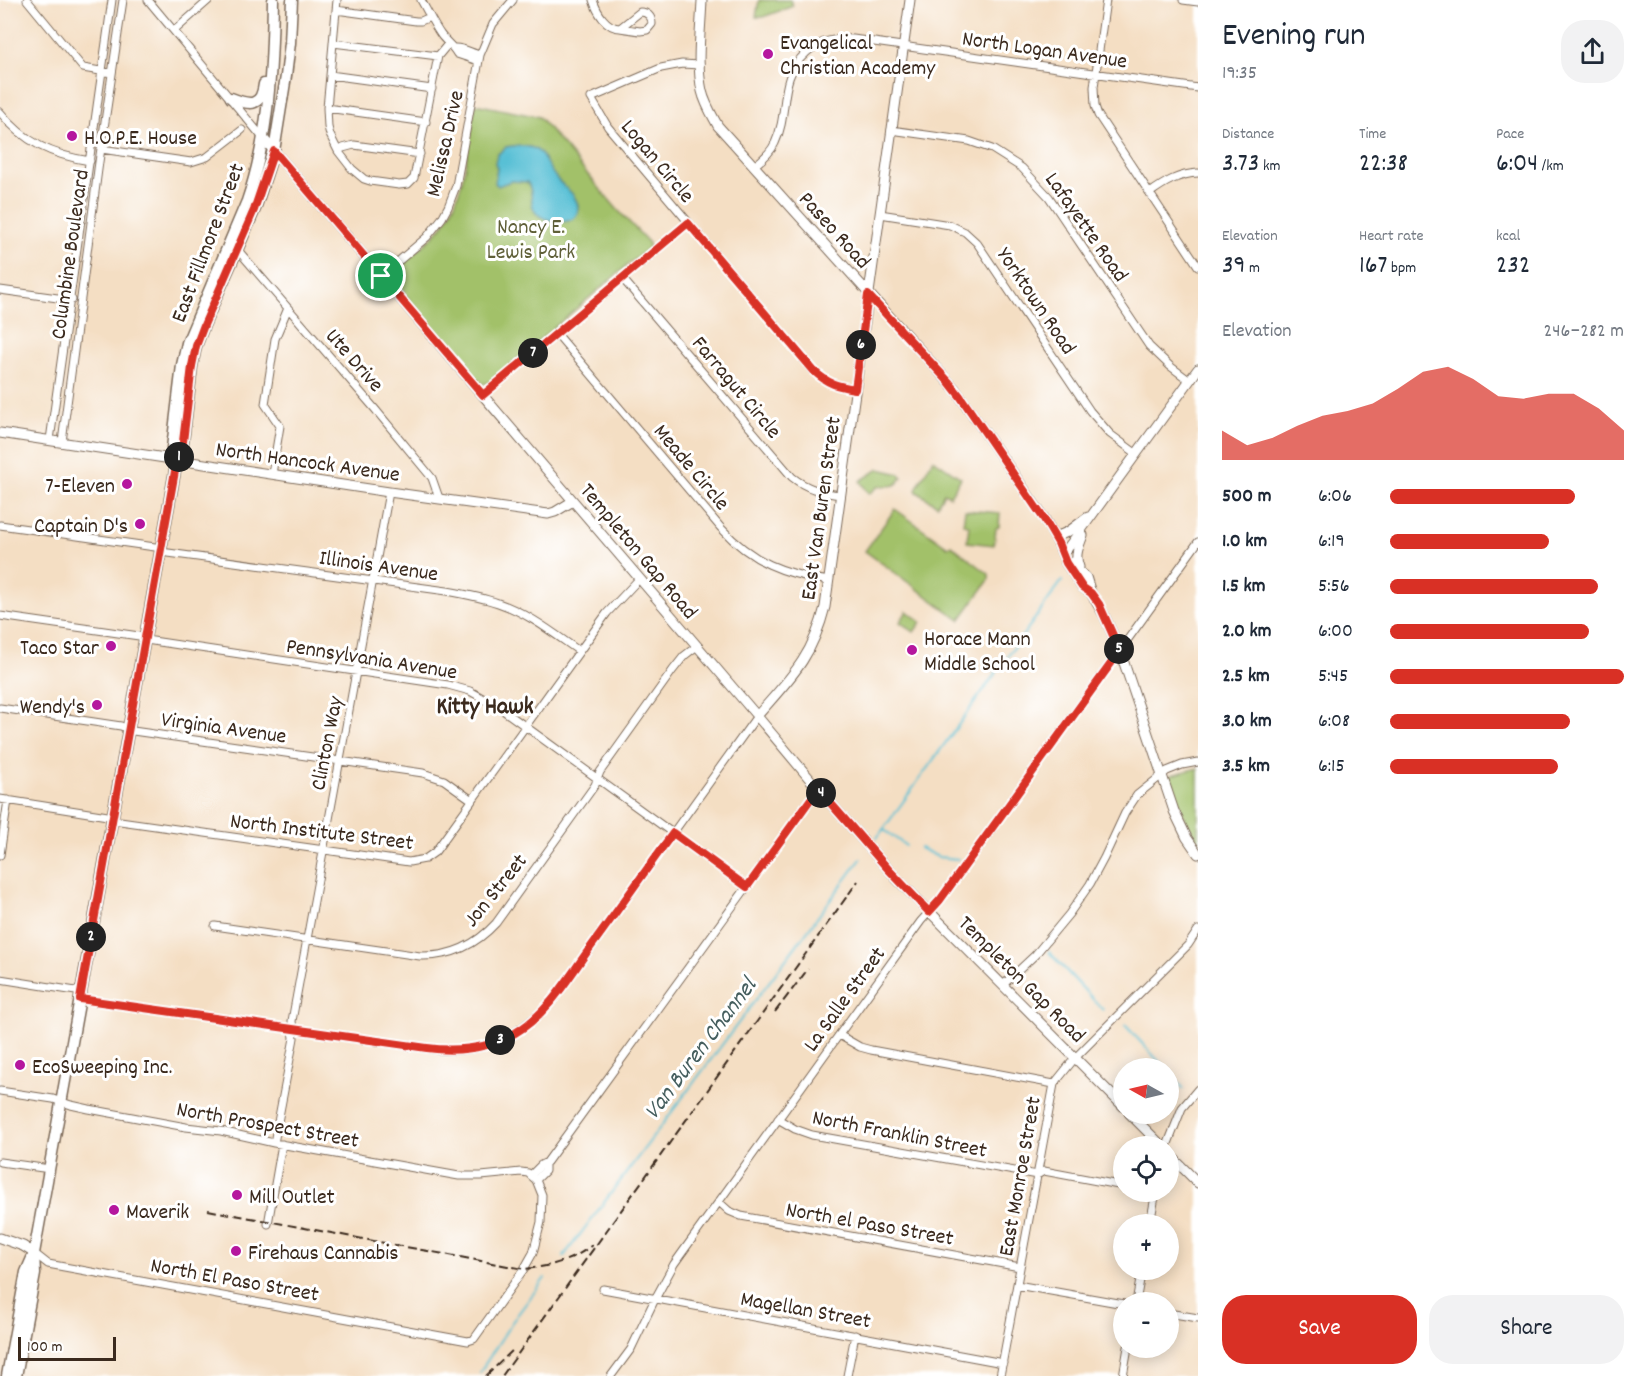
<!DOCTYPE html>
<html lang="en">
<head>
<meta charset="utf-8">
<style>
	body { margin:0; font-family:Dekko,sans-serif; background:#f2f2f3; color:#1f2937; height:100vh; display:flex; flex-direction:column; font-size:22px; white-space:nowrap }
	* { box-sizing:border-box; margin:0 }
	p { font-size:20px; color:#747a83 }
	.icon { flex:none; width:33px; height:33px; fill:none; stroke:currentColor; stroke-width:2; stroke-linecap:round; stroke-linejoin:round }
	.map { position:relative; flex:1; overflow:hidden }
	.drawer { display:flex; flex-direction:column; background:#fff; width:450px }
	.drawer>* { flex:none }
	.needle { width:39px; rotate:278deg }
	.controls { position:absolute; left:1113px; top:1058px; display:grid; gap:12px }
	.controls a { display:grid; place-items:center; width:66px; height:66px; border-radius:50%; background:#fff; box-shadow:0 3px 15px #0003; font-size:30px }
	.scale { position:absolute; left:18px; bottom:15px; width:98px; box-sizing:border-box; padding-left:6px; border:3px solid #3b2a1e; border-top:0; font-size:16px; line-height:21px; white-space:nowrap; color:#3b2a1e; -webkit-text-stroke:4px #fff; paint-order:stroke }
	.pin { position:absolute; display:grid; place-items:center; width:51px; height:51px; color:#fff; margin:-26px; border:3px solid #fff; border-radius:50%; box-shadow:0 2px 6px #0007 }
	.km { position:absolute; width:30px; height:30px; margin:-15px; border-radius:50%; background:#222; color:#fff; font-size:16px; line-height:30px; text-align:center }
	.round { display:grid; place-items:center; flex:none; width:63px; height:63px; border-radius:24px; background:#f2f2f3 }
	.overview { display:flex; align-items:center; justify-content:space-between; height:102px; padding:0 24px }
	h1 { font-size:33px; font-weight:600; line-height:45px }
	.stats { display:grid; grid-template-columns:repeat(3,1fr); gap:9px; height:102px; padding:6px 24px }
	.stats div { display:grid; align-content:center }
	.stats b { font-size:26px; font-weight:600 }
	.stats small { font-size:16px; font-weight:400 }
	.stats p { font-size:16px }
	.chart { height:168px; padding:12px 24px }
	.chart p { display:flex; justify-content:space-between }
	.chart svg { width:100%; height:108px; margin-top:6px; fill:#d93025; opacity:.7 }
	.button { display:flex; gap:12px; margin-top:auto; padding:12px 24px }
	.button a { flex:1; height:69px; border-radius:24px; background:#d93025; color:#fff; font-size:24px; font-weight:600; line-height:69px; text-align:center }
	.button a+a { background:#f2f2f3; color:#1f2937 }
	ul { padding:0 24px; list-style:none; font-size:20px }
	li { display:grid; grid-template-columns:96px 72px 1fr; align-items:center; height:45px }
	li i { height:15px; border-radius:8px; background:#d93025 }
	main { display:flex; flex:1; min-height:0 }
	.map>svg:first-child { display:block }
	.green { fill:#a2c169; stroke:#6e7644; stroke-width:1.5 }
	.water { fill:#58c0d5; stroke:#4a757a; stroke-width:1.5 }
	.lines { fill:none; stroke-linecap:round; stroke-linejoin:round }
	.stream { stroke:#58c0d5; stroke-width:2 }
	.street-casing { stroke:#7c6958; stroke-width:9 }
	.secondary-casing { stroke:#7c6958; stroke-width:11 }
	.primary-casing { stroke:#7c6958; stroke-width:13 }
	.street { stroke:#fff; stroke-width:7 }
	.secondary { stroke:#fff; stroke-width:9 }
	.primary { stroke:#fff; stroke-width:10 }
	.rail { stroke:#3b2a1e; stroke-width:2; stroke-dasharray:9 4.5; stroke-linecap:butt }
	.route-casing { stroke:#fff; stroke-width:12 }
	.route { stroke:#d93025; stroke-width:8 }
	.poi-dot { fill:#b5179e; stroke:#fff; stroke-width:2 }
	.labels { text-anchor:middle; stroke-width:6; stroke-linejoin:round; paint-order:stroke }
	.poi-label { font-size:22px; fill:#3b2a1e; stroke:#fff; text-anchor:start }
	.street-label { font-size:22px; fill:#3b2a1e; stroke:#fff }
	.park-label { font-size:22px; fill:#5f5f38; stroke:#fff }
	.neighbourhood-label { font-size:24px; font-weight:bold; fill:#3b2a1e; stroke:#fff }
	.water-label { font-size:24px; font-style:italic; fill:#455e5e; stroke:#fff }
</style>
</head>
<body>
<main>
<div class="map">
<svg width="1198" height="1376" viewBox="0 0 1198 1376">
	<rect width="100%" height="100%" fill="#fff"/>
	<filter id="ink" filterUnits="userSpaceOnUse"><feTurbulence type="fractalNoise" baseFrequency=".0167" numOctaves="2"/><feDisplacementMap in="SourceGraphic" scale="12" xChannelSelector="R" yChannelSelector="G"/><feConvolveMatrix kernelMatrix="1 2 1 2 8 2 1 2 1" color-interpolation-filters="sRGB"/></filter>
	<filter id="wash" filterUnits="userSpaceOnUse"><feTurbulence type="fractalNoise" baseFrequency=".008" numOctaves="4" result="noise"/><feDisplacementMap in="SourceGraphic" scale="24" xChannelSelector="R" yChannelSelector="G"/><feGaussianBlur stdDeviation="1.35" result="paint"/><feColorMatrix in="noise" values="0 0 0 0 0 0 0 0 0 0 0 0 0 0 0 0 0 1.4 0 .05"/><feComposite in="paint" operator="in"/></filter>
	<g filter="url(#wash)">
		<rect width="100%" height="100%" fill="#f4dec3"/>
		<path class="green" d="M759,0H790L793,6L763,17H756Z
			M475,104L539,117L617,209L649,243V247L489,383L483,384L476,379L391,278V274L394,271C411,256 429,243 442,226C465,198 469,140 475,104Z
			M933,459L961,478L950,496L944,493L937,505L917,492L916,489Z
			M879,469L900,474L902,477C895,491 888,483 878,487C874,489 872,492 869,494L860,481Z
			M895,509L948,547L951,545L989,574V580L960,620L865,551Z
			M965,510L1000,513L999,527L996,528L994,545L967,542L969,525L963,524Z
			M907,611L921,622L914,632L900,622Z
			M1198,768V843C1186,823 1177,802 1169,780L1171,775Z"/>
		<path class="water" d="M512,146C519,146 529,145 535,149C539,151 542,155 544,159C548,166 552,173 557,179C562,185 569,189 573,195C576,199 578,204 578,208C578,228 546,223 536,213C528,204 535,191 527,182L511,181L498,186L495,183L497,168L495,163L497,155L506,147Z"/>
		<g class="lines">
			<path class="stream" d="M883,829L906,846
				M877,838L1062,581
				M920,848L938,857L958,859
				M1049,952L1103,1010
				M1125,1025L1165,1068
				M1168,1072L1183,1088
				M564,1256L861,859
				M480,1372L512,1322L545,1278"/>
		</g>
	</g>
	<g filter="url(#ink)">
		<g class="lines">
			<defs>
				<path id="street" d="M27,0L83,68L112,73
					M148,0L263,138
					M337,0L327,108L328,127L330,135L338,151L352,169L364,179L370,181L399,185L408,184L414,178L438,56L448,44
					M421,0C428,12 433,24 441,35C446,42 453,46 457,54L478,61
					M593,0C597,12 606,28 620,28
					M1106,0L1094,87L1095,106L1098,115L1198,266
					M1183,0L1198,2
					M336,10L416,21H421L430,17
					M640,12C647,12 652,16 652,24L647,30L640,31L620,28Z
					M174,31L209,0
					M333,43L438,56
					M454,48C463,47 471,53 480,55
					M700,65L682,64L661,68L591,98L608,127L814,371C828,384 837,386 855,389
					M330,75L432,89
					M327,108L426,122
					M0,112C25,143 52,155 90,161
					M891,130L969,141L992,149L1022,168L1049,197L1149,346L1170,366L1190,381
					M101,149L191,162L207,157L242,130
					M338,151L343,148L354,145L420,154
					M754,166C762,160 771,152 775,143C790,112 777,78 806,53C819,41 835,38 853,39L1198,88
					M1150,193C1165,182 1179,174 1198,173
					M880,214L950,225L965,232L977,243L1090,411L1110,434L1137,454
					M237,249L375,409L432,478L439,498
					M381,276L427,237L442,218L448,207L456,186L480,55L493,24L513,0
					M622,278L792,477C807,489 823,493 841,495
					M0,290L72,300
					M557,334L721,528C752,562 784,574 829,581
					M483,395L688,223
					M50,440L112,0
					M62,442L99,162L123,0
					M272,474L280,426L265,404L275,339L288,308
					M0,525L162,548
					M161,552L447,591C464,594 481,597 498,603C528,613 553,633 579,651
					M0,616L146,637
					M146,640L448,685L470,691L500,708L747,887
					M0,708L121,726L133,731L423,773L444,780L472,800
					M0,799L114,817
					M113,820L409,862L425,859L435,852L607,613L639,579
					M0,855L8,800
					M215,926L420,956C451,957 475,946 496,923L595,785L600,772L673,670L684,656L697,646
					M0,979L82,992
					M1003,985L1035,955L1069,914L1090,884L1104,858L1125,813L1137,795L1167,771L1182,765L1198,762
					M80,999L439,1050C487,1054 521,1034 553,1000L757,716
					M839,1035L860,1047L871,1050L1054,1084
					M0,1091L53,1099L71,1105L89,1109L186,1127L221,1131L274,1143L459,1176H481L521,1172L528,1173L536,1180L542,1195L541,1222L533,1253L524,1269L474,1339L468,1341L48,1264L34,1253
					M778,1119L795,1129L812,1135L1037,1175L1044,1171L1124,1186
					M274,1143L294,1038L292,1021L389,492
					M1167,1146L1182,1108L1198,1089
					M0,1162L50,1169
					M531,1175L541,1165L547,1162L810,800L819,790
					M536,1180L545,1171V1164
					M719,1202L729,1211L741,1216L1020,1267
					M268,1224L282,1144
					M1150,1224L1156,1191
					M1017,1285L1124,1304
					M603,1289L1003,1363
					M1136,1302L1142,1269
					M1168,1313L1198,1318
					M611,1376L631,1349L655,1299L674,1264L921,921L940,900L1198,542
					M847,1376L855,1335
					M1000,1376L1054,1084L1075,1058L1188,945L1198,930
					M1123,1376L1128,1347"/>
				<path id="secondary" d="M702,0C701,28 696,64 702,91C705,104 712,115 718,126L955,389L1044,518L1058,543L1066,563L1082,587L1091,593
					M263,138L757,716L819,790L896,878L1124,1107
					M0,433L389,492L548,514L555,512L573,501
					M1055,536C1068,535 1077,524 1088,517
					M1063,552L1067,549L1084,526L1198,369
					M1072,562L1077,569L1086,577L1091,593L1104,615L1120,651L1174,811L1187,838L1198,854
					M1079,567C1074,554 1079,547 1083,535
					M757,716C791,677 812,658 825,607L910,0
					M1129,1113L1162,1146
					M1168,1153L1198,1183
					M0,1238L23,1246L34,1253"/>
				<path id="primary" d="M231,98C249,105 261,108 264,84
					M177,460L172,448L182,365L187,343L247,201C269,137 272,68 273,0
					M7,1376L26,1272L33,1256
					M16,1376L35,1274L34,1253L177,460L182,450L192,366L196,346L204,325L255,209L274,151L286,76L290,43L292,0"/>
			</defs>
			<use href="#street" class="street-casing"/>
			<use href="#secondary" class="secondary-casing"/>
			<use href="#primary" class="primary-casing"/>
			<use href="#street" class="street"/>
			<use href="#secondary" class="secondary"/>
			<use href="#primary" class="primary"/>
			<path class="rail" d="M775,1012L808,969
				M208,1210L524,1269C548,1267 574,1261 593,1244
				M486,1376L515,1348
				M502,1376L858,881"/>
		</g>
	</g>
	<g class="lines" filter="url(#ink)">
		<defs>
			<path id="route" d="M274,151L483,395L688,223L814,371C828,384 837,386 855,389L868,295L949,382L960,396L1044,519L1058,543L1066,563L1082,587L1091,593L1099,604L1120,651L940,900L929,912L889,870L819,790L810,800L747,887L673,833C645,871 618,910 590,948C568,978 548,1014 515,1033C488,1049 457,1052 427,1048L80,999L177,460L182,450L192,366L196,346L204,325L254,210Z"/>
		</defs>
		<use href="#route" class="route-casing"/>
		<use href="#route" class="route"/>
	</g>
	<g class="poi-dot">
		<circle cx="768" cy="54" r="6"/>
		<circle cx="72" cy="136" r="6"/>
		<circle cx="127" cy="484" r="6"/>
		<circle cx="140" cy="524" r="6"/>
		<circle cx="111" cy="646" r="6"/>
		<circle cx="912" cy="650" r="6"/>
		<circle cx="97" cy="705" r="6"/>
		<circle cx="20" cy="1065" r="6"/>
		<circle cx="237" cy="1195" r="6"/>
		<circle cx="114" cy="1210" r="6"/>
		<circle cx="236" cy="1251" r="6"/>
	</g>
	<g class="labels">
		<g class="poi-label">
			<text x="780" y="49">Evangelical<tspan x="780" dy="25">Christian Academy</tspan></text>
			<text x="84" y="144">H.O.P.E. House</text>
			<text x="115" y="492" text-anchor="end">7-Eleven</text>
			<text x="128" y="532" text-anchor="end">Captain D's</text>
			<text x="924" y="645">Horace Mann<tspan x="924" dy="25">Middle School</tspan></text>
			<text x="99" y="654" text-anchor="end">Taco Star</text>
			<text x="85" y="713" text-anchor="end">Wendy's</text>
			<text x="32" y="1073">EcoSweeping Inc.</text>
			<text x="249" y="1203">Mill Outlet</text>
			<text x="126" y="1218">Maverik</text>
			<text x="248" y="1259">Firehaus Cannabis</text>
		</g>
		<g class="street-label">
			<text transform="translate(1045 48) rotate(8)" y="8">North Logan Avenue</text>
			<text transform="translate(443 143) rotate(-77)" y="8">Melissa Drive</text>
			<text transform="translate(659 160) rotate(50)" y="8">Logan Circle</text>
			<text transform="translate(1088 226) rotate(55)" y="8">Lafayette Road</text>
			<text transform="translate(836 229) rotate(48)" y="8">Paseo Road</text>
			<text transform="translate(206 242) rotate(-69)" y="8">East Fillmore Street</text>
			<text transform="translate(68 254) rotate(-82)" y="8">Columbine Boulevard</text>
			<text transform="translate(1038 300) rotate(56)" y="8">Yorktown Road</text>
			<text transform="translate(356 359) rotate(49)" y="8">Ute Drive</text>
			<text transform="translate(738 386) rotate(50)" y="8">Farragut Circle</text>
			<text transform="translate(308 460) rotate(8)" y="8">North Hancock Avenue</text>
			<text transform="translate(693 466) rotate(50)" y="8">Meade Circle</text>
			<text transform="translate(819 508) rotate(-82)" y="8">East Van Buren Street</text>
			<text transform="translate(640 550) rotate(50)" y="8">Templeton Gap Road</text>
			<text transform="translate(379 564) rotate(8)" y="8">Illinois Avenue</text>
			<text transform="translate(372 657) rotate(9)" y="8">Pennsylvania Avenue</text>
			<text transform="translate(224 726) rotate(8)" y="8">Virginia Avenue</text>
			<text transform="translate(325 743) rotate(-79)" y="8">Clinton Way</text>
			<text transform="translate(322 830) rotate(7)" y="8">North Institute Street</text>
			<text transform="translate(494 889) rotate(-51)" y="8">Jon Street</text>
			<text transform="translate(1023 978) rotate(45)" y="8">Templeton Gap Road</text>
			<text transform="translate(843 998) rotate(-54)" y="8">La Salle Street</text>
			<text transform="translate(268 1123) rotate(10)" y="8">North Prospect Street</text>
			<text transform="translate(900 1132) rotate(11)" y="8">North Franklin Street</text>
			<text transform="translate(1018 1176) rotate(-80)" y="8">East Monroe Street</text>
			<text transform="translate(870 1222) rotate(10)" y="8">North el Paso Street</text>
			<text transform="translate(235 1278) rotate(10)" y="8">North El Paso Street</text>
			<text transform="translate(806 1308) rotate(10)" y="8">Magellan Street</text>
		</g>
		<g class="park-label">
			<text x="531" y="233">Nancy E.<tspan x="531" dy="25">Lewis Park</tspan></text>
		</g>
		<g class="neighbourhood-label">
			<text x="485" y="713">Kitty Hawk</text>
		</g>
		<g class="water-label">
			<text transform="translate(699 1048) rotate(-53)" y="8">Van Buren Channel</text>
		</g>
	</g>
</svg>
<div class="controls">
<a><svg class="needle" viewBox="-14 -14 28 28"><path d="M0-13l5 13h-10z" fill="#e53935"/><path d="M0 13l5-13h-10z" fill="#747a83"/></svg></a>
<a><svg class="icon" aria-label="locate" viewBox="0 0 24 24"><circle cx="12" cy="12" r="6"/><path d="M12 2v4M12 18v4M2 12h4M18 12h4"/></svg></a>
<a>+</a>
<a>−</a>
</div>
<div class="scale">100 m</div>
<div class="pin" style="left:381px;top:276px;background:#1e9e55"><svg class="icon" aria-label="arrive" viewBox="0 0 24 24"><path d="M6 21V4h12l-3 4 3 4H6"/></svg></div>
<b class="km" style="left:179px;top:457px">1</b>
<b class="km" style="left:91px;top:937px">2</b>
<b class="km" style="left:500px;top:1040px">3</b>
<b class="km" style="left:821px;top:793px">4</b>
<b class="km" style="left:1119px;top:649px">5</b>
<b class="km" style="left:861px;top:345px">6</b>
<b class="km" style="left:533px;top:353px">7</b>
</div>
<section class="drawer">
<div class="overview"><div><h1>Evening run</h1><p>19:35</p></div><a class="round"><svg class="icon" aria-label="share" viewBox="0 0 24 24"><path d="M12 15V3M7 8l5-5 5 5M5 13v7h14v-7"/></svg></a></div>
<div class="stats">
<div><p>Distance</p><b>3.73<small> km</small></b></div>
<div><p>Time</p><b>22:38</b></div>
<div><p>Pace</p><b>6:04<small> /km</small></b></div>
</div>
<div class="stats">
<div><p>Elevation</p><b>39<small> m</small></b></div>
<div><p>Heart rate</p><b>167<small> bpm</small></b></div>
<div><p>kcal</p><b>232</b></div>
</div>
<div class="chart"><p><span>Elevation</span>246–282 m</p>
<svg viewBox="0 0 160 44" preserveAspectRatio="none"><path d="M0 44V32L10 38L20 35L30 30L40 26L50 24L60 21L70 15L80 8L90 6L100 11L110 18L120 19L130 17L140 17L150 23L160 32V44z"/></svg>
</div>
<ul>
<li><b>500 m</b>6:06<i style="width:79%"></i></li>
<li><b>1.0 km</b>6:19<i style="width:68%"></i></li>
<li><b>1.5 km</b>5:56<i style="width:89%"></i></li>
<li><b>2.0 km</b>6:00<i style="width:85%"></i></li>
<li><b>2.5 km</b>5:45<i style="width:100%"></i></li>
<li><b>3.0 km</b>6:08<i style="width:77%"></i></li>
<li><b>3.5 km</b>6:15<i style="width:72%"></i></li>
</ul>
<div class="button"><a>Save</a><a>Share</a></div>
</section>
</main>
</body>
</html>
